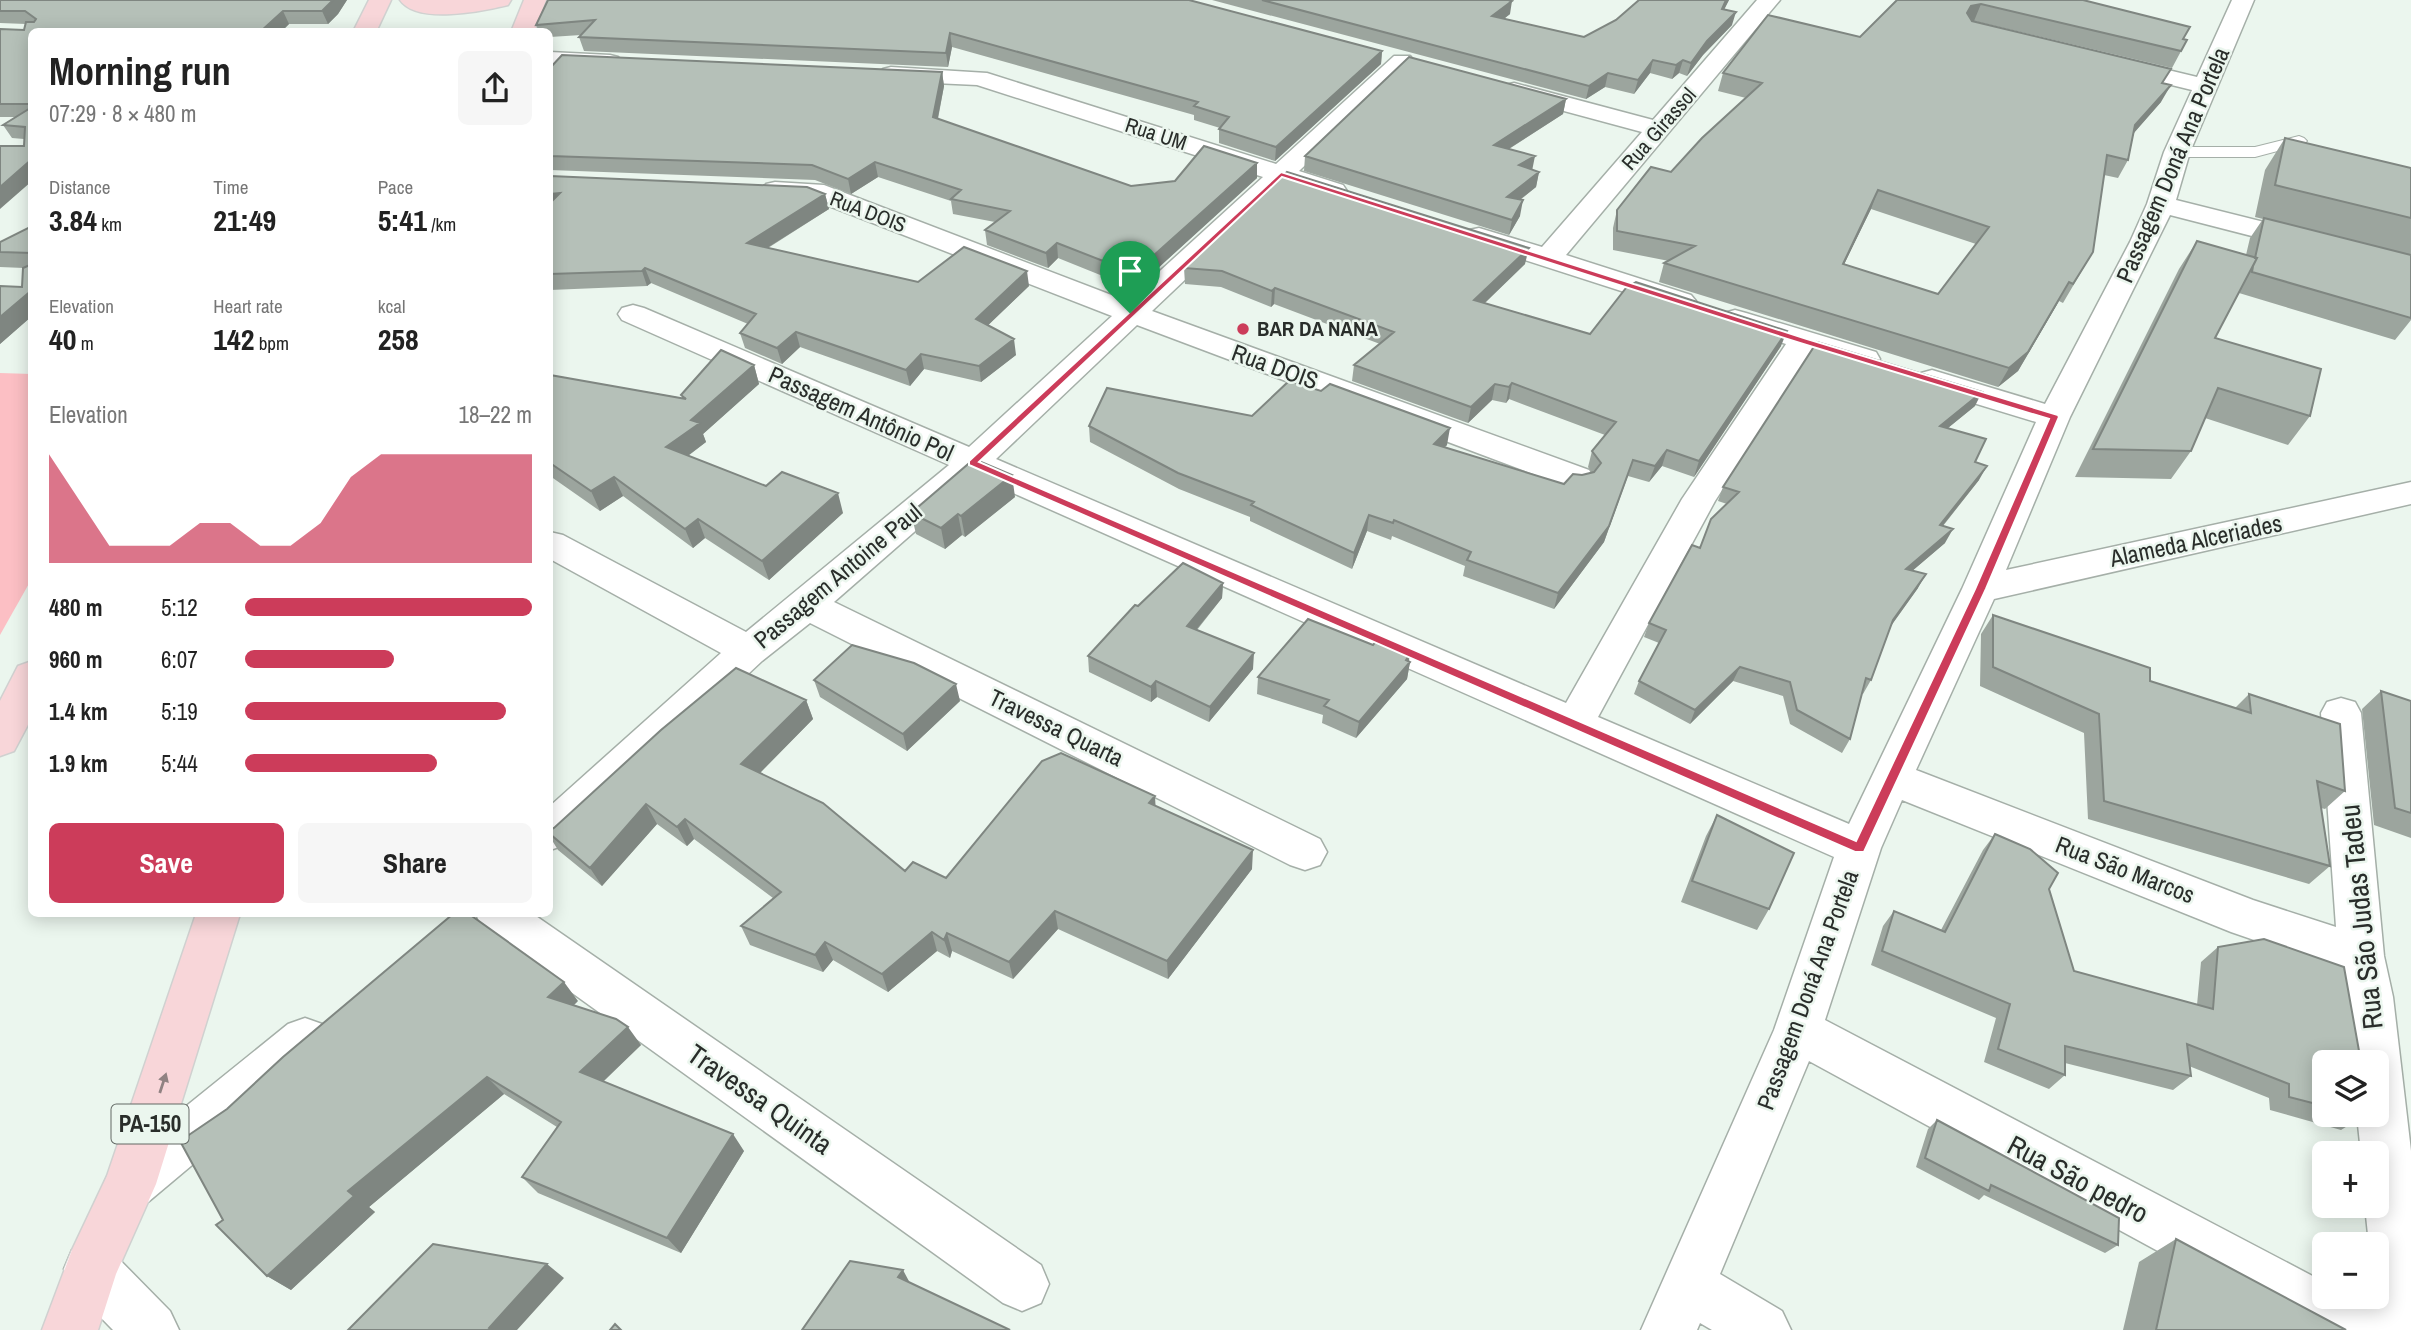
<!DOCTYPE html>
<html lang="en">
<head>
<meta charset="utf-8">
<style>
	body { margin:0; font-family:"Archivo Narrow",sans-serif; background:#f6f6f6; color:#222; height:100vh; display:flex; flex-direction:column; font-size:26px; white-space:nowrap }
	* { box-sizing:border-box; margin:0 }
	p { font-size:23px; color:#767676 }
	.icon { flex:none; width:38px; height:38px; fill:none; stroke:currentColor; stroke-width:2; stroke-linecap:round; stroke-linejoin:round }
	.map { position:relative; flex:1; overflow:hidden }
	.details { position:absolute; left:28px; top:28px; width:525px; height:889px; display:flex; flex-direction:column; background:#fff; border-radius:10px; box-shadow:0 4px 18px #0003 }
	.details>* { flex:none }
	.tools { position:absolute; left:2312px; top:1050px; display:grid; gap:14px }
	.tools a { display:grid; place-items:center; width:77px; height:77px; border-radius:10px; background:#fff; box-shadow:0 4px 18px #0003; font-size:35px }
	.pin { position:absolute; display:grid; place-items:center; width:60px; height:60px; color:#fff; margin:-72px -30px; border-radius:50% 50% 50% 0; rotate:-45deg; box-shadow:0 0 7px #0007 }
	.pin .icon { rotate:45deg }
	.round { display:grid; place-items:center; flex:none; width:74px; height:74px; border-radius:10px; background:#f6f6f6 }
	.overview { display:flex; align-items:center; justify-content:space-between; height:119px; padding:0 21px }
	h1 { font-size:38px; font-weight:700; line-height:52px }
	.figures { display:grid; grid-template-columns:repeat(3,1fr); gap:10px; height:119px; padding:7px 21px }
	.figures div { display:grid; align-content:center }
	.figures b { font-size:30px; font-weight:700 }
	.figures small { font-size:19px; font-weight:400 }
	.figures p { font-size:19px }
	.chart { height:196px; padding:14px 21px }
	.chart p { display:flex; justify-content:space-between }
	.chart svg { width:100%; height:126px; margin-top:7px; fill:#cc3c5a; opacity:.7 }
	.cta { display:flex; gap:14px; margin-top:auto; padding:14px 21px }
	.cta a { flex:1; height:80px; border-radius:10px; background:#cc3c5a; color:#fff; font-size:28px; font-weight:700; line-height:80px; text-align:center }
	.cta a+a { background:#f6f6f6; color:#222 }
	ul { padding:0 21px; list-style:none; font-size:23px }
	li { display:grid; grid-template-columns:112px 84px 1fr; align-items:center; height:52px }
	li i { height:18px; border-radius:9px; background:#cc3c5a }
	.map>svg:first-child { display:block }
	.green { fill:#fcbfc4 }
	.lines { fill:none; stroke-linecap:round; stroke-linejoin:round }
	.service-casing { stroke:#a5afa8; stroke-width:2 }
	.minor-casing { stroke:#a5afa8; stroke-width:3 }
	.primary-casing { stroke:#d0d1d0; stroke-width:3 }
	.service { fill:#fff; fill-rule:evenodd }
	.minor { fill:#fff; fill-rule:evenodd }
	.primary { fill:#f8d6d9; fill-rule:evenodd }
	.wall { fill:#9ca59e; fill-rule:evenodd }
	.shaded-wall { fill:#7f8681 }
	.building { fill:#b5c0b8; stroke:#7f8681; stroke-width:2; fill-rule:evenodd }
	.oneway { fill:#908282 }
	.route { fill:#cc3c5a; stroke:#fff; stroke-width:2; fill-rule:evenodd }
	.poi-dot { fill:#cc3c5a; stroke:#ebf6ee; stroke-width:2.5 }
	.labels { text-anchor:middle; stroke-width:5; stroke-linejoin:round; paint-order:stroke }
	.far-street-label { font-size:21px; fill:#292d2a; stroke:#ebf6ee }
	.far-poi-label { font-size:21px; font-weight:bold; fill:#292d2a; stroke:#ebf6ee; text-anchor:start }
	.shield { fill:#ebf6ee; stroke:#636965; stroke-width:2 }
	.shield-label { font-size:23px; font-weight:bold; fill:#292d2a }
	.street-label { font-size:24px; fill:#292d2a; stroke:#ebf6ee }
	.near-street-label { font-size:28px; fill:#292d2a; stroke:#ebf6ee }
</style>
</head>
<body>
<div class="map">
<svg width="2411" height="1330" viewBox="0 0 2411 1330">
	<rect width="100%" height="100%" fill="#ebf6ee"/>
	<path class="green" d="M0,373L32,374L31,580L0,635Z"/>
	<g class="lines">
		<defs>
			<path id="service" d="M2299,136L2304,138L2307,141L2304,144L2255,157H2177L2169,152L2177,147H2255Z"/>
			<path id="minor" d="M1757,0H1780L1566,255L1691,295L1696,301L1691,307L1681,310L1671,307L1469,242L1465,236L1469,230L1479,228L1542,247L1642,132L1505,95L1502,90L1505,85L1514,83L1653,120Z
				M2232,0H2254L2190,152L2176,200L2411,259V277L2170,215L2070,417L2006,570L2411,482V504L1994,599L1916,770L2253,900L2336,927L2321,713L2327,702L2341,698L2355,702L2361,713L2384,956L2393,997L2411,1151V1330H2303L1809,1061L1720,1274L1782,1311L1791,1330H1712L1700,1323L1697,1330H1641L1774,1030L1834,857L977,477L834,602L1320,839L1327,852L1320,865L1305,870L1290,865L810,623L762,661L565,845L550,850V806L721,653L550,559V532L563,535L746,632L949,465L622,320L618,314L622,308L633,305L644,308L969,447L1112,316L811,199L766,196L762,190L766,184L775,182L824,185L1127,301L1263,177L977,85L891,81L883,79L879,74L883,69L891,67L987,73L1276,164L1394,56H1410L1414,61L1410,66L1299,171L1343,185L1347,191L1343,197L1334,199L1286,184L1152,311L1589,470L1594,478L1589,486L1577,489L1565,486L1137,325L996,459L1566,703L1682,499L1786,344L1724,325L1720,319L1724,313L1735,310L1746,313L1876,352L1880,359L1876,366L1865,368L1811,352L1715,501L1598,717L1849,824L1962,589L2036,422L1921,387L1916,380L1921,373L1932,370L2045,404L2130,242L2147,204L2164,152L2192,90L2106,69L2102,64L2106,59L2114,57L2197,77ZM1902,800L2231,932L2341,970L2347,997L2352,1062H2376V1115H2357L2361,1153H2376V1206H2365L2369,1244H2376L2375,1309L2351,1297H2324V1282L1825,1020L1881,848Z
				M550,52L610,55L618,57L622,62L618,67L610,69L550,66Z
				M476,914H533L1041,1265L1049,1284L1041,1303L1022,1311L1003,1303L482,928Z
				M305,1018L322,1024L329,1040L322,1056L148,1202L130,1210L112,1202L104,1184L112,1166L288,1024Z
				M91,1242L110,1250L170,1311L179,1330H113L72,1288L64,1269L72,1250Z"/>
			<path id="primary" d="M369,0H391L376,32H353Z
				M400,0H511L508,5C483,11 417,25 400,0Z
				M524,0H546L534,32H511Z
				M32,661V717L14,751L0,756V701L18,666Z
				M196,914H240L156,1184L116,1274L98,1330H42L72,1250L107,1176Z"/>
		</defs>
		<use href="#service" class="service-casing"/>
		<use href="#minor" class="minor-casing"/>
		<use href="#primary" class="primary-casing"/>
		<use href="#service" class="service"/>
		<use href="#minor" class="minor"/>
		<use href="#primary" class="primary"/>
	</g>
	<path class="wall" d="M0,0H347L338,14L328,24H289L281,32H32V181L24,146V139L12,138L3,125L15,117H0V29L24,30L26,24L0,23Z
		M548,0L1382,51L1381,64L1275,161L1219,143V129L1220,128L1194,120V115L952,47L948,67L584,51L579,37L581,35L550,37V32H539L536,25Z
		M1212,0H1508L1510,14L1504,19L1584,37L1616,20L1639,0H1729L1724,9L1732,25L1703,55L1687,76L1679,73L1672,79L1650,73L1634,94L1605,87L1586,99Z
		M1897,0H2083L2187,40L2172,68L1974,21L2163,83L2161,102L2133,134L2128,160L2118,178L2104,175L2093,252L2063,303L2059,301L2018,371L1998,387L1659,282L1664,263L1669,261L1613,250V228L1617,210L1671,172L1746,98L1718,91L1723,73L1860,37ZM1871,209L1976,244L1938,294L1844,264Z
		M550,68L942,72L944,86L938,119L1131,186L1175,181L1257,163V178L1135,289L1058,258L1048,268L987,245L985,230L995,222L953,214L951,201L878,177L851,194L815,180L550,170Z
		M1566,99L1563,114L1509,149L1532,170L1539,172L1536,187L1520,200V216L1509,235L1304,171L1305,156Z
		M2285,138L2411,168V320L2395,340L2239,293L2215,338L2310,416L2288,445L2205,418L2191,451L2171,479L2075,477L2179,269L2197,241L2246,255L2250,238L2263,219L2255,217L2265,170Z
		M550,176L825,194L829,209L768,248L918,282L1029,286L988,325L1016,355L981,382L924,369L910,386L800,347L782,364L745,348L740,333L748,324L651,283L647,286L550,290Z
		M32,226V316L0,344V286L22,287L24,268L0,267V242Z
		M1525,264L1485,303L1590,334L1781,346L1694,477L1662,466L1649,482L1628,476L1604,542L1554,609L1463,576L1465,566L1392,536L1391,540L1367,531L1352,569L1250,521V517L1179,489L1090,442L1089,426L1252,416L1447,445L1444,447L1564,484L1582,475L1592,473L1588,467L1592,451L1605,435L1509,399L1506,403L1492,400L1468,423L1352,381L1354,365L1380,344L1274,304L1271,307L1221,287L1185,284L1184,268Z
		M754,365L759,384L703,434L706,442L688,456L766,486L843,513L769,580L705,538L693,548L623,496L600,511L550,476V375L683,398L681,395Z
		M1975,406L1948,428L1975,462L1979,480L1943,526L1945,543L1912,571L1918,588L1891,626L1871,680L1863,694L1862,693L1850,739L1842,753L1790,724L1783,696L1733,681L1690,724L1634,694L1639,681L1659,643L1644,637L1649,623L1700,548L1727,504L1718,501L1723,487Z
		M1015,497L965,537L962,535L945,549L916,534L911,513Z
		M1223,583L1222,598L1197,630L1253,669L1209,722L1157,697L1151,702L1089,672L1088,656L1138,606Z
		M1993,615L2150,681L2235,708L2249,694L2345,791L2325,809L2321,808L2330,866L2309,884L2088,819L2084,733L1980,686L1981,634Z
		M1373,645L1410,654L1409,661L1410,662L1407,679L1356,738L1322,723L1323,715L1257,694L1258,677Z
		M814,680L960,701L907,751L820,697Z
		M2381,691L2411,701V838L2374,825L2362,709Z
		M806,700L813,719L760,773L905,871L946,878L1155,806L1252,869L1168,979L1058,929L1013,979L952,951L950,958L937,951L888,992L833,960L823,972L750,945L741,926L773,898L694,839L687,846L657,824L602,886L558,850L550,837V830Z
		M1717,815L1769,909L1757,930L1681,902L1706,836Z
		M1995,834L2049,889L2074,971L2197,1005L2201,962L2218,947L2324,1062V1115H2362V1117L2341,1130L2270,1110L2269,1098L2189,1066L2191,1076L2173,1090L2065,1063V1075L2049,1089L1984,1062L1996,1018L1871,965L1883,926L1894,911L1941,930L1983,850Z
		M578,1001L573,1005L641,1045L603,1082L744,1151L681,1253L538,1193L522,1177L557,1127L504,1094L369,1207L375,1212L291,1290L267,1276L216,1225Z
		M1937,1120L2118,1245L2105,1253L1984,1195L1979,1200L1916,1167L1928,1129Z
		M2176,1239L2346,1330H2123L2139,1262Z"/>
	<path class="shaded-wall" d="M333,0H347L338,14L328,24L322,11Z
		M1726,0H1729L1718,22L1722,9Z
		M1512,1L1510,14L1490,29L1492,16Z
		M1981,4L1974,21L1964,23L1967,13L1971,6Z
		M283,11L289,24L281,32H260Z
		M1736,12L1732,25L1703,55L1687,76L1691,63L1707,41Z
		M950,33L952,47L948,67L946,53Z
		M1382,51L1381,64L1275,161L1276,147Z
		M1653,60L1650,73L1634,94L1638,80Z
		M1683,60L1679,73L1672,79L1676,65Z
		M942,72L944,86L935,132L933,117Z
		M1608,73L1605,87L1586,99L1589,86Z
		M2171,85L2161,102L2125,143L2135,125Z
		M1566,99L1563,114L1491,160L1494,145Z
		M1535,156L1532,171L1519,165Z
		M32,159V181L0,209V187Z
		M875,162L878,177L851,194L848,179Z
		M1257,163V178L1135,289L1134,273Z
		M1539,172L1536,187L1504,212L1507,197Z
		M1878,190L1871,209L1835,283L1843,264Z
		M560,193L550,209V194Z
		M825,194L829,209L751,258L747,243Z
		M1523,200L1520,216L1509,235L1512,220Z
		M1057,243L1058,258L1048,268L1046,253Z
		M1529,248L1525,264L1471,316L1474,300Z
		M645,268L651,283L647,286L642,271Z
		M1027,271L1029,286L979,334L976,319Z
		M1275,288L1274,304L1271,307L1272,291Z
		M32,290V316L0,344V317Z
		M2059,301L2018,371L1998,387L2009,368Z
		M1787,331L1781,346L1694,477L1699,461Z
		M796,332L800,347L782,364L777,348Z
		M1014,339L1016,355L981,382L979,366Z
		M921,354L924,369L910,386L906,370Z
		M754,365L759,384L703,434L706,442L674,466L666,447L691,420Z
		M1512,383L1509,399L1506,403L1509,387Z
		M1495,384L1492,400L1468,423L1471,407Z
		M1982,392L1975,406L1933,440L1940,426Z
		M1450,428L1447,445L1432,460L1434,444Z
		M1667,450L1662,466L1649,482L1655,466Z
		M1633,460L1604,542L1554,609L1558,593Z
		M1987,466L1979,480L1932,539L1940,525Z
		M1012,475L1015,497L965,537L961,516Z
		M614,477L623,496L600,511L591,491Z
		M838,493L843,513L769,580L762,561Z
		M958,514L962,535L945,549L941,528Z
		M1369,515L1367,531L1352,569L1354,553Z
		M698,519L705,538L693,548L685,529Z
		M1953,529L1945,543L1898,583L1906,569Z
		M1926,574L1918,588L1885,634L1893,620Z
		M1223,583L1222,598L1187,641V626Z
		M1254,653L1253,669L1209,722L1210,707Z
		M1410,654L1408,664L1410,662L1407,679L1356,738L1359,722Z
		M1740,667L1733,681L1690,724L1695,710Z
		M1156,681L1157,697L1151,702V687Z
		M956,684L960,701L907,751L903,734Z
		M806,700L813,719L749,784L741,764Z
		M1155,796L1156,815L1149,803Z
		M646,804L657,824L602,886L590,868Z
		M685,819L694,839L687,846L677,827Z
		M1253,850L1252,869L1168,979L1167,961Z
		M1055,911L1058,929L1013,979L1009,962Z
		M932,932L937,951L888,992L882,974Z
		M947,933L952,951L950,958L944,940Z
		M825,942L833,960L823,972L815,955Z
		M564,982L578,1001L563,1016L548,997Z
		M628,1027L641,1045L594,1090L580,1072Z
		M487,1077L504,1094L369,1207L375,1212L291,1290L267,1276L348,1191Z
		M733,1134L744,1151L681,1253L667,1238Z
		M547,1264L564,1278L517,1330H492L489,1328Z
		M903,1270L911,1285L898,1277Z"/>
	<path class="building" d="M0,0H333L322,11H283L260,32H32V104H0V29L24,30L26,22H34L36,19L25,11H0Z
		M548,0H1189L1382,51L1276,147L1219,129L1229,117L1194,106L1198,102L950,33L946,53L579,37L595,20L536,25Z
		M1262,0H1508L1512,1L1492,16L1584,37L1616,20L1639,0H1726L1722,9L1736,12L1707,41L1691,63L1683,60L1676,65L1653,60L1638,80L1608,73L1589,86Z
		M1897,0H2083L2190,27L2183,39L2187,40L2181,51L1981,4L1971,6L1967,13L1972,21L2171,69L2162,83L2171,85L2135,125L2128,160L2107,155L2093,252L2073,284L2069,282L2028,352L2009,368L1664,263L1695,246L1617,231V210L1651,167L1671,172L1702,138L1762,83L1723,73L1768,15L1860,37ZM1878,190L1989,227L1938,294L1843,264Z
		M562,55L942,72L933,117L1131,186L1175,181L1204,146L1257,163L1134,273L1057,243L1046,253L985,230L1010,211L951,199L961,190L875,162L848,179L812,165L550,156V68Z
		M1409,57L1566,99L1494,145L1535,156L1519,165L1539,172L1507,197L1523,200L1512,220L1305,156Z
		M32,107V159L0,187V146H24L25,127L3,125Z
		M2285,138L2411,168V218L2275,185Z
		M1287,172L1529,248L1474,300L1590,334L1626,288L1636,282L1787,331L1699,461L1667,450L1655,466L1633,460L1609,526L1558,593L1467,560L1471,552L1394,520L1393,523L1369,515L1354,553L1251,505L1254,502L1178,473L1089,426L1107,388L1252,416L1289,381L1321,391L1330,384L1450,428L1434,444L1564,484L1573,474L1582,475L1594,472L1601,463L1592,451L1616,422L1512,383L1509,387L1495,384L1471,407L1354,365L1394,332L1275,288L1272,291L1222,271L1184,268Z
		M550,176L807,187L825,194L747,243L918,282L964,247L1027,271L976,319L1014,339L979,366L921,354L906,370L796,332L777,348L740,333L756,314L645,268L642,271L550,274V203L560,193L550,194Z
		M2264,218L2411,255V318L2252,272L2253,266L2257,258H2255Z
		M32,226V253L0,252V242Z
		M2197,241L2257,258L2215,338L2321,369L2310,416L2218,388L2191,451L2093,449Z
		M32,264V290L0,317V286L22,287L23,268Z
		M1817,342L1982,392L1940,426L1986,439L1975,462L1987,466L1940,525L1953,529L1906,569L1926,574L1893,620L1871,680L1866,678L1850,739L1797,710L1790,682L1740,667L1695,710L1639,681L1666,630L1649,623L1692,545L1700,548L1711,519L1739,492L1723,487Z
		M721,350L754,365L691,420L700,423L666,447L766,486L782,472L838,493L762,561L698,519L685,529L614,477L591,491L550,463V375L686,399L681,395Z
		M974,459L1012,475L961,516L958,514L941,528L911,513Z
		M1183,563L1223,583L1187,626L1254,653L1210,707L1156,681L1151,687L1088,656L1135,605L1138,606Z
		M1993,615L2150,668V681L2251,713L2249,694L2340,724L2345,791L2317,781L2330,866L2104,801L2099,714L1993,667Z
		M1308,619L1373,645L1377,640L1410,654L1406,660L1410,662L1359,722L1324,706L1329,700L1258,677Z
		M852,645L914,663L956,684L903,734L814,680Z
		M736,668L806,700L741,764L823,803L905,871L913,862L946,878L1042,761L1061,753L1155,796L1149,803L1253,850L1167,961L1055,911L1009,962L947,933L944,940L932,932L882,974L825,942L815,955L741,926L781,892L685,819L677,827L646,804L590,868L550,834V830L554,828L661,730Z
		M2381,691L2411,701V813L2395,808Z
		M1717,815L1794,853L1769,909L1692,881Z
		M1995,834L2030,849L2058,873L2049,889L2074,971L2213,1009L2218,947L2264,939L2344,967L2361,1062H2324V1106L2289,1097V1084L2187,1044L2191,1076L2065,1046V1075L1998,1049L2010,1004L1882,951L1894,911L1945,932Z
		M453,914H469L564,982L548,997L616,1019L628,1027L580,1072L733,1134L667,1238L522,1177L561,1122L487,1077L348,1191L354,1196L267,1276L216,1225L223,1220L180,1141L227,1109L283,1057Z
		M1937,1120L2119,1218L2118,1245L1991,1185L1989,1191L1925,1158Z
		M2176,1239L2346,1330H2156Z
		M433,1244L547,1264L489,1328L492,1330H348Z
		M850,1261L903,1270L898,1277L1010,1330H802Z
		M615,1324L621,1330H610Z"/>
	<defs><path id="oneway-solid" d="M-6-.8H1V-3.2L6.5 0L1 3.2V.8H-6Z" transform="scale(1.75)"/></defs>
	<use class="oneway" href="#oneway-solid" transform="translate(163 1083) rotate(-72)"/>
	<path class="route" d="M1281,172L1807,339L2058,415L2059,417L1986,589L1864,852H1855L969,465V461ZM1282,177L1800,343L2049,419L1975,589L1856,841L979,462Z"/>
	<circle class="poi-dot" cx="1243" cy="329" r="7"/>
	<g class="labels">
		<g class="far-street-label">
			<text transform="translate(1659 129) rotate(-49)" y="7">Rua Girassol</text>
			<text transform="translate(1156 134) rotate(18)" y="7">Rua UM</text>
			<text transform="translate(868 212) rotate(21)" y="7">RuA DOIS</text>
		</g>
		<g class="far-poi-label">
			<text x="1257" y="336">BAR DA NANA</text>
		</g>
		<rect class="shield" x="111.5" y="1104.5" width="77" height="39" rx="5"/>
		<g class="shield-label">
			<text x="150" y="1132">PA-150</text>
		</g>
		<g class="street-label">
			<text transform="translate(2173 165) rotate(-67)" y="8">Passagem Doná Ana Portela</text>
			<text transform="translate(1275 367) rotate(20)" y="8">Rua DOIS</text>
			<text transform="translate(861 414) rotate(24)" y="8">Passagem Antônio Pol</text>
			<text transform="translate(2196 541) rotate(-12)" y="8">Alameda Alceriades</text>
			<text transform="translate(838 576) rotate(-40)" y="8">Passagem Antoine Paul</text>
			<text transform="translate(1056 728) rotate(26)" y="8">Travessa Quarta</text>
			<text transform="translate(2125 870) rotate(21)" y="8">Rua São Marcos</text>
			<text transform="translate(1808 990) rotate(-70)" y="8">Passagem Doná Ana Portela</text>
		</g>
		<g class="near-street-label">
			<text transform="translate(2361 917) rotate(-96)" y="10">Rua São Judas Tadeu</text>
			<text transform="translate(760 1099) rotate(35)" y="10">Travessa Quinta</text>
			<text transform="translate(2078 1179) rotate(28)" y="10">Rua São pedro</text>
		</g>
	</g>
</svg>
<div class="tools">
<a><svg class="icon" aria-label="layers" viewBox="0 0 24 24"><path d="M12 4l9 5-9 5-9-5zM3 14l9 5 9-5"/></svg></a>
<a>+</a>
<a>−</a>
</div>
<div class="pin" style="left:1130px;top:313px;background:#1e9e55"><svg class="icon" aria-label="arrive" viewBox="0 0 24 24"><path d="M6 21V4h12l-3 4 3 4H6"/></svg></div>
<section class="details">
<div class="overview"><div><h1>Morning run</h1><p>07:29 · 8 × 480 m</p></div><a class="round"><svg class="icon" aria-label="share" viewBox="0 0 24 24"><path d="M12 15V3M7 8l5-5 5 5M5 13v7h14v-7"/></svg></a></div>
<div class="figures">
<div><p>Distance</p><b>3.84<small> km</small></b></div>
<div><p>Time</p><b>21:49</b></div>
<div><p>Pace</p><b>5:41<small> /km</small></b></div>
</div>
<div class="figures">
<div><p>Elevation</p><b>40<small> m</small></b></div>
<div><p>Heart rate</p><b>142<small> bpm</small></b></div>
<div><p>kcal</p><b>258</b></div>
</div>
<div class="chart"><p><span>Elevation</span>18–22 m</p>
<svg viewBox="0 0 160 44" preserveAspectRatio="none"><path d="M0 44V6L10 22L20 38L30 38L40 38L50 30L60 30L70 38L80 38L90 30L100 14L110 6L120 6L130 6L140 6L150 6L160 6V44z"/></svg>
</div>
<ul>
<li><b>480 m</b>5:12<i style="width:100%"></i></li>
<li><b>960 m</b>6:07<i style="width:52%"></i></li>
<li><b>1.4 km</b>5:19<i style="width:91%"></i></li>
<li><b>1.9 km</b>5:44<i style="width:67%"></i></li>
</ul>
<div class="cta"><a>Save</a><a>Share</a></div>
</section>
</div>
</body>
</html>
